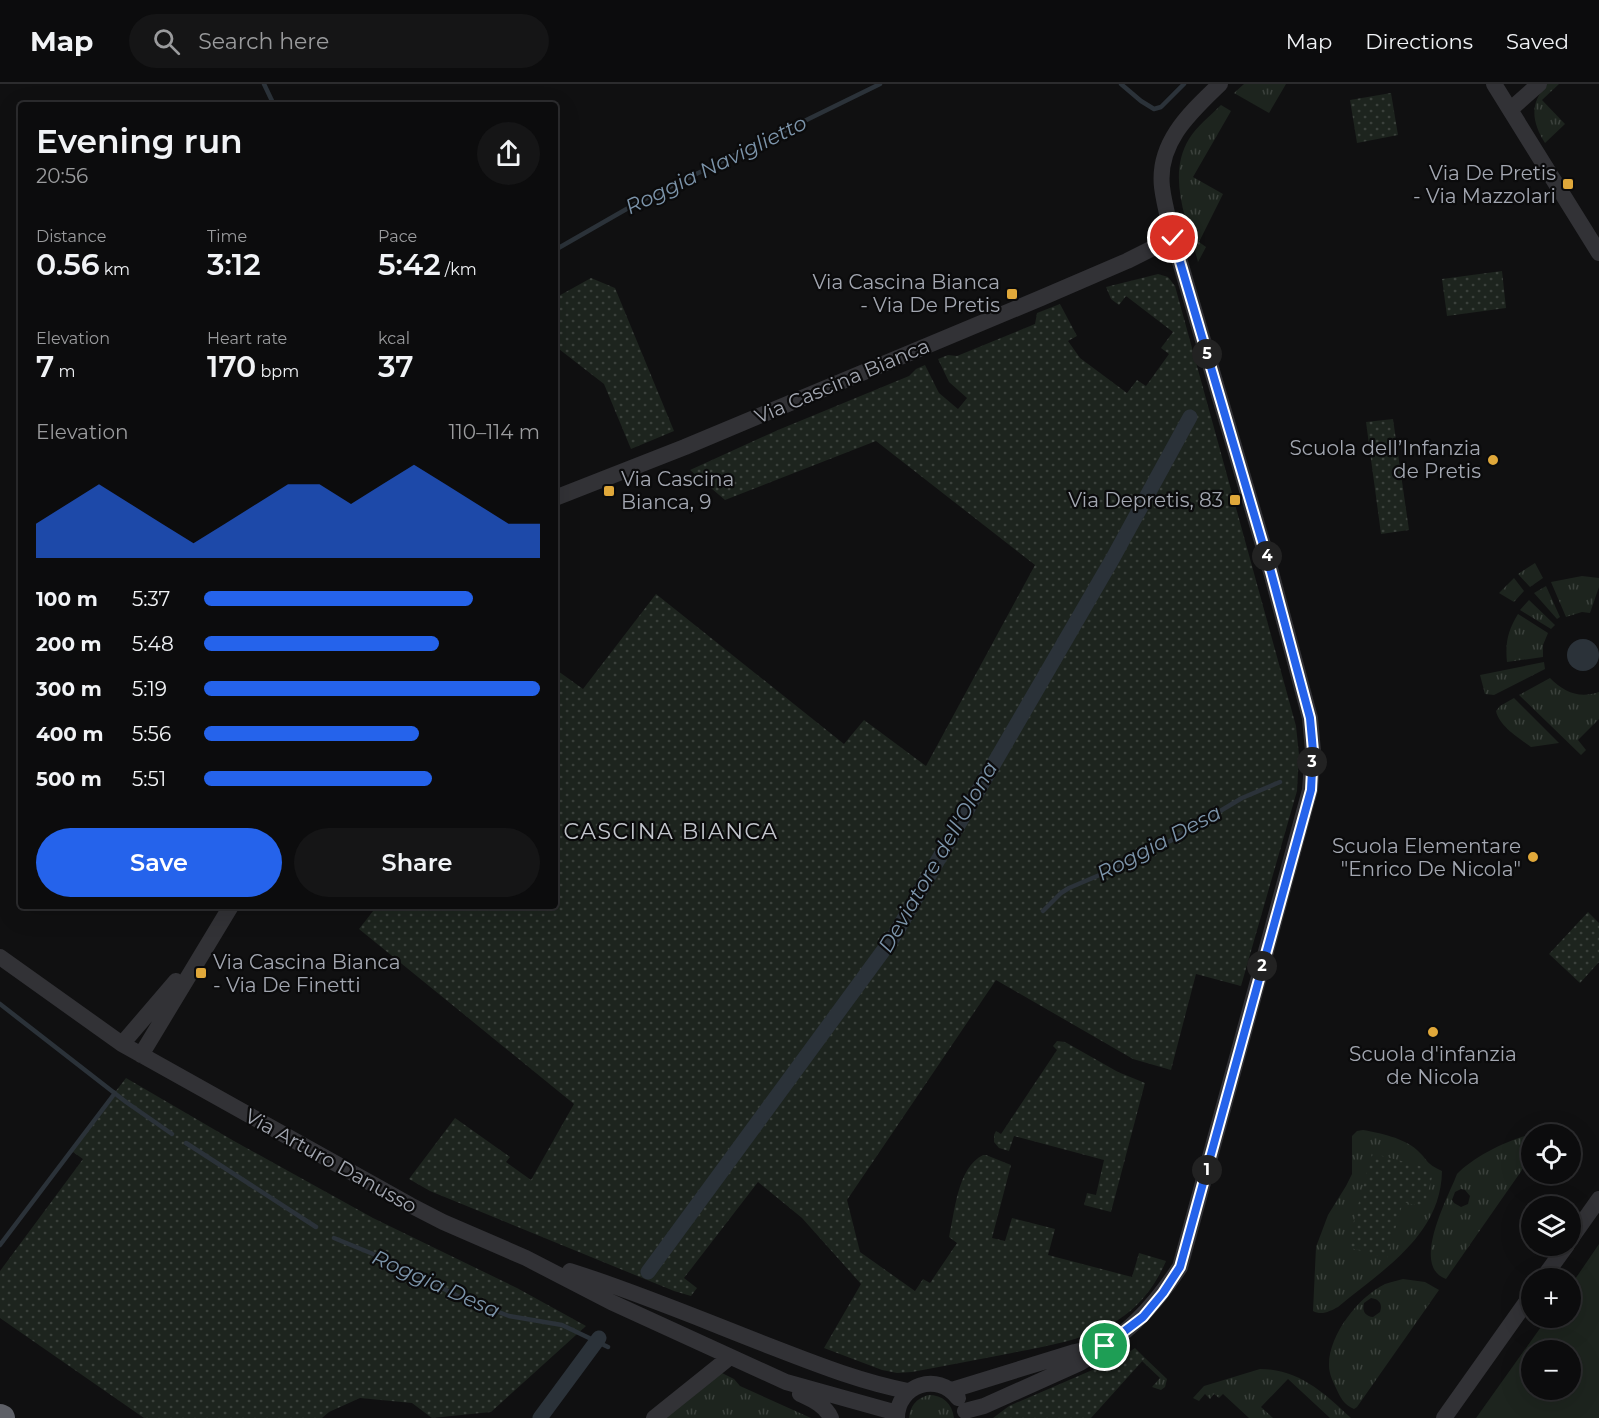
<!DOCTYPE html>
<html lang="en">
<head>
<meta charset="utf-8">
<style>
	body { margin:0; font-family:Montserrat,sans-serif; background:#151516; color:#f1f3f6; height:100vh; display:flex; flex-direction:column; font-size:22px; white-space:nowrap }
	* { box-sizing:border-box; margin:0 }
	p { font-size:20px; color:#9a9b9d }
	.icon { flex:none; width:33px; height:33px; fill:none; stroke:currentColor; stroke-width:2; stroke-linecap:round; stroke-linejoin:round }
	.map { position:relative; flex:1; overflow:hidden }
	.details { position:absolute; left:18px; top:18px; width:540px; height:807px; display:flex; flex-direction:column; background:#0c0c0d; border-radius:6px; box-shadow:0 6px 24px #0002,0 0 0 2px #2c2c2e }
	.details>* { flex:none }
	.fabs { position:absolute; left:1521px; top:1040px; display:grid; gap:12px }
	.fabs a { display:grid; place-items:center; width:60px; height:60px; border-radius:50%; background:#0c0c0d; box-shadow:0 6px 24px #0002,0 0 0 2px #2c2c2e; font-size:30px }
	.pin { position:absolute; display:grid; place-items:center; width:51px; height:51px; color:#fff; margin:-26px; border:3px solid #fff; border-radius:50%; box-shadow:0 2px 6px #0007 }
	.km { position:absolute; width:30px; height:30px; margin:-15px; border-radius:50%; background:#222; color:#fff; font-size:16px; line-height:30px; text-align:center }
	.round { display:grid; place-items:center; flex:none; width:63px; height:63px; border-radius:32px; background:#151516 }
	.head { display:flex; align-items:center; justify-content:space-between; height:102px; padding:0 18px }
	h1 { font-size:33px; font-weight:600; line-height:45px }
	.figures { display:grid; grid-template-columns:repeat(3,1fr); gap:9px; height:102px; padding:6px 18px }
	.figures div { display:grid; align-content:center }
	.figures b { font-size:30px; font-weight:600 }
	.figures small { font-size:16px; font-weight:400 }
	.figures p { font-size:16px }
	.chart { height:168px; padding:12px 18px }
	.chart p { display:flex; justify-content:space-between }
	.chart svg { width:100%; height:108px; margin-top:6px; fill:#2563eb; opacity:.7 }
	.button { display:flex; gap:12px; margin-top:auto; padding:12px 18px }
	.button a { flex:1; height:69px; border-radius:36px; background:#2563eb; color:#fff; font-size:24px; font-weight:600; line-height:69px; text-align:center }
	.button a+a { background:#151516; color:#f1f3f6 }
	ul { padding:0 18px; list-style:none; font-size:20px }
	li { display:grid; grid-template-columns:96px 72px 1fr; align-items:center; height:45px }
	li i { height:15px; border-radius:8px; background:#2563eb }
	header { display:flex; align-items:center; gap:36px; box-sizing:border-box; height:84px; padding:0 30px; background:#0c0c0d; border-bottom:2px solid #2c2c2e }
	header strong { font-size:28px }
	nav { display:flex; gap:33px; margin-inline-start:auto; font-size:21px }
	.search { width:420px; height:54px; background:#151516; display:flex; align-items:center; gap:15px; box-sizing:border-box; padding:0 21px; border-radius:33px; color:#9a9b9d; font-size:22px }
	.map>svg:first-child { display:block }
	.grass { fill:url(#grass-tufts); fill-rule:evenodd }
	.park { fill:url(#park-dots) }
	.pitch { fill:#1d241e; fill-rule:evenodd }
	.water { fill:#2b3239 }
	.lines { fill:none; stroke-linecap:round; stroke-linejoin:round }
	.stream { stroke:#2b3239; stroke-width:4.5 }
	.canal { stroke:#2b3239; stroke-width:15 }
	.minor { stroke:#323236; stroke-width:16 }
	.highway { stroke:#5e6067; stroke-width:26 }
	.route-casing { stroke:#fff; stroke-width:12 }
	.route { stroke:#2563eb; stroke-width:8 }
	.poi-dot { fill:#e0a83a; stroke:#0b0b0c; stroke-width:2 }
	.labels { text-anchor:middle; stroke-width:4.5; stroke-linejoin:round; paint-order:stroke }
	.poi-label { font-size:20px; fill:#a3a7b1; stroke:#0b0b0c; text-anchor:end }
	.street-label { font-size:20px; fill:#a3a7b1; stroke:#0b0b0c }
	.water-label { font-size:21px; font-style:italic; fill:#7c94aa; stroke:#0b0b0c }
	.quarter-label { font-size:22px; letter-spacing:1.5px; fill:#c3c6cd; stroke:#0b0b0c }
</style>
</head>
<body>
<header>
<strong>Map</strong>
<div class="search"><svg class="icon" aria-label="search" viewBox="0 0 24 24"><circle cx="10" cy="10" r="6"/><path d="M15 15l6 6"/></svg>Search here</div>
<nav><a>Map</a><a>Directions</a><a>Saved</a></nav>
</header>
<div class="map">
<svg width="1599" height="1334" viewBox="0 0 1599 1334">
	<defs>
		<pattern id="grass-tufts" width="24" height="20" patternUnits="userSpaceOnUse" patternTransform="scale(1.5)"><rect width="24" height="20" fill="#1d241e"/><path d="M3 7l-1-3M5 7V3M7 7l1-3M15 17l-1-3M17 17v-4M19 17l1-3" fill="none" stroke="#3b413c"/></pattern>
		<pattern id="park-dots" width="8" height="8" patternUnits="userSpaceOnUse" patternTransform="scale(1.5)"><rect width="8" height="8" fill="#1d241e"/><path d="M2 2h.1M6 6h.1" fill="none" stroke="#3b413c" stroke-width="1.8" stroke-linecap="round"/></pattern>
	</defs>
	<rect width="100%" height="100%" fill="#101011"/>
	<path class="grass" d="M1244,0H1286L1269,29L1234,9Z
		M1547,0H1559L1542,16L1565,40L1545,59C1532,38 1529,20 1547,0Z
		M1221,21L1231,27L1193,93L1223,110L1199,158L1206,163L1198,178C1188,139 1166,93 1189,55C1197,42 1210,32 1221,21Z
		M1535,479L1543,494L1530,503L1518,490Z
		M1582,492L1599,494V503L1590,529L1582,528L1566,533L1551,498Z
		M1514,494L1524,507L1514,518L1499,509Z
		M1546,502L1560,533L1557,535L1534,509Z
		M1529,516L1555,541L1551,545L1520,526Z
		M1518,530L1548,549L1543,561V573L1507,578C1505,559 1508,546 1518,530Z
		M1544,578L1545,585L1494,611L1485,610L1480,591Z
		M1550,594C1564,608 1579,615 1599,608V635L1578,656L1586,666L1581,671L1519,611Z
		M1514,614L1559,659L1531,663C1519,654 1499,642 1496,627L1500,622Z
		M1363,1046C1380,1049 1404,1054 1417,1066C1429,1077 1425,1079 1442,1087C1441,1152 1382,1186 1338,1223C1330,1227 1322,1232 1313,1227L1316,1163L1328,1131L1346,1102L1352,1090V1052L1357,1047Z
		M1539,1049L1544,1050H1532L1531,1073L1446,1195C1410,1182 1448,1114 1457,1090C1474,1072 1514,1052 1539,1049ZM1461,1105L1465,1106L1470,1112L1468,1120L1461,1123L1454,1119L1452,1116L1455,1108Z
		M1403,1195L1425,1198L1439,1206L1357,1323L1354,1325C1344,1321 1340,1313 1336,1304C1333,1298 1329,1289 1329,1282C1328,1252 1358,1213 1385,1200C1390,1198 1397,1197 1403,1195ZM1371,1214C1379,1215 1383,1220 1380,1228L1373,1233C1365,1232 1362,1227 1364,1219Z
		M1145,1274L1167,1295L1165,1303L1161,1306L1152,1303L1160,1294L1142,1277Z
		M1260,1285C1299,1285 1324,1309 1351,1334H1330L1288,1295L1261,1323L1273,1334H1249L1223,1310L1219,1314L1214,1310L1210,1315L1205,1310L1199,1317L1193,1314L1204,1302Z
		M718,1287L734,1295L740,1302L811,1334H666Z
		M928,1311C943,1311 952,1319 954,1334H909C910,1322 916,1315 928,1311Z"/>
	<path class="park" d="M1391,9L1398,51L1357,59L1350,16Z
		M1502,187L1506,224L1447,232L1442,195Z
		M1158,190L1168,193L1175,202L1296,642L1299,671L1297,707L1241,902L1196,890L1171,986L1133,975L996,896L847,1116L860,1168L915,1207L923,1195L930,1199L957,1159L949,1153C955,1128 957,1084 983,1071H986L1011,1081L992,1154L1005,1157L1012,1134L1055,1145L1048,1171L1132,1193L1139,1169L1166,1177C1136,1247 1079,1256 1012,1269C979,1275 946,1282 912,1288L897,1289L882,1286L824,1264L861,1200L802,1134L758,1098L684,1194L697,1204L691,1212L674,1207L430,1107L409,1095L455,1034L510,1073L506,1078L531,1096L574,1020L359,845L377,822H555V591L558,587L583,605L656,510L844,660L864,636L926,682L1035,481L876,357L725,416L690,386L778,346L909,292L916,285L925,281L939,309L958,325L967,314L949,298L938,275L948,271L957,272L1035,240L1037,229L1060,220L1077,252L1068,257L1080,274L1127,309L1137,296L1146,302L1169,270L1161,264L1173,248L1126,212L1119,221L1111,215L1106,203Z
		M591,194L615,204L674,347L631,365L604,300L555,262V214Z
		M1393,335L1409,446L1381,450L1366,338Z
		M1588,828L1599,839V878L1580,899L1549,870Z
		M1057,957L1065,958L1118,988L1145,999L1111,1128L1084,1121L1087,1109L1096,1111L1104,1076L1014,1052L1009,1067L999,1064L994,1058V1051L996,1047L1001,1050L1057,966L1053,962Z
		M126,994L234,1057L373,1134L517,1204L586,1242L491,1328L432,1334L412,1319L360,1314L329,1328L322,1334H144L0,1234V1187L83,1075L70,1066Z
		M1372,1069L1434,1086L1424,1123L1403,1118L1387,1174L1347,1163Z
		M1135,1264L1145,1274L1091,1334H993L1009,1322L1120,1274Z"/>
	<path class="pitch" d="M1599,1160V1334H1476L1548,1233H1570L1571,1201ZM1532,1266H1570V1305H1532Z"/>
	<path class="water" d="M1567 571a16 16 0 1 1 32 0a16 16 0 1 1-32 0Z"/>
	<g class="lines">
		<path class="stream" d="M264,0L274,21
			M1121,0L1141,17L1154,25L1161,23L1184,0
			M555,166L637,119L880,0
			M1043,827L1061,809L1069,804L1116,784L1170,757L1242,714L1280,698
			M0,920L126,1018L172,1050
			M186,1059L316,1143
			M334,1154L378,1172L462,1214L509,1232L562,1241L608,1263
			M0,1161L115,1009"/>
		<path class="canal" d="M648,1188L894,852L1113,474L1190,333
			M540,1334L599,1254"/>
		<path class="minor" d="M1494,0L1599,169
			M1511,25L1539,0
			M555,414L685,363L1041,214L1127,177L1173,154
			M0,873L122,960L410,1121L443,1138L526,1174L611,1218L786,1298L897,1329
			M122,960L176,897
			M141,971L231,822
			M1570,1156L1599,1115
			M570,1187C639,1209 705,1237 772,1263C816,1280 861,1298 908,1307
			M1543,1194L1567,1161
			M952,1306L1075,1268L1098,1263
			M800,1310C813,1316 825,1321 831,1334
			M965,1327L984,1322L1080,1279C1125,1252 1151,1227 1180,1183L1310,706L1313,667L1310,634L1271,488L1173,154C1169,137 1164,120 1162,103C1157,58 1191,28 1220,0
			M654,1334L730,1273
			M897,1334C897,1301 938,1287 958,1314
			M1444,1334L1532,1210"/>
		<path class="highway" d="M0,1333L2,1334"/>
	</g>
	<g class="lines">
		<defs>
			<path id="route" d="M1105,1262L1143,1233L1163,1209L1180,1183L1311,706L1313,667L1310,634L1271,488L1173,154"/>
		</defs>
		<use href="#route" class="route-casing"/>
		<use href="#route" class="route"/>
	</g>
	<g class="poi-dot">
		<rect x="1562" y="94" width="12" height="12" rx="3"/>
		<rect x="1006" y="204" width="12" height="12" rx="3"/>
		<circle cx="1493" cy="376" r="6"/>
		<rect x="603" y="401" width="12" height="12" rx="3"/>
		<rect x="1229" y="410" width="12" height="12" rx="3"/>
		<circle cx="1533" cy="773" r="6"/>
		<rect x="195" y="883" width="12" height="12" rx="3"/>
		<circle cx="1433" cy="948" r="6"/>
	</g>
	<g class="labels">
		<g class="poi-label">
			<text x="1556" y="96">Via De Pretis<tspan x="1556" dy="23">- Via Mazzolari</tspan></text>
			<text x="1000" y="205">Via Cascina Bianca<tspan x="1000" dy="23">- Via De Pretis</tspan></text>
			<text x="1481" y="371">Scuola dell’Infanzia<tspan x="1481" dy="23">de Pretis</tspan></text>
			<text x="621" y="402" text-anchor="start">Via Cascina<tspan x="621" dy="23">Bianca, 9</tspan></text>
			<text x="1223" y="423">Via Depretis, 83</text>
			<text x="1521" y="769">Scuola Elementare<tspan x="1521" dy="23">"Enrico De Nicola"</tspan></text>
			<text x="213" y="885" text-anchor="start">Via Cascina Bianca<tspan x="213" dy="23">- Via De Finetti</tspan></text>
			<text x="1433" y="977" text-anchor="middle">Scuola d'infanzia<tspan x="1433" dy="23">de Nicola</tspan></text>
		</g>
		<g class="street-label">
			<text transform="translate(842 297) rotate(-23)" y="7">Via Cascina Bianca</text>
			<text transform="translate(331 1077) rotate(29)" y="7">Via Arturo Danusso</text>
		</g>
		<g class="water-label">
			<text transform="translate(716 81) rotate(-26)" y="7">Roggia Naviglietto</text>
			<text transform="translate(1159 759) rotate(-28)" y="7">Roggia Desa</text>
			<text transform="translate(938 773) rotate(-60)" y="7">Deviatore dell'Olona</text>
			<text transform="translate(436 1200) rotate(24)" y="7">Roggia Desa</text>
		</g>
		<g class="quarter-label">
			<text x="671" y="755">CASCINA BIANCA</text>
		</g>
	</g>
</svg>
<div class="fabs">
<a><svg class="icon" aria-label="locate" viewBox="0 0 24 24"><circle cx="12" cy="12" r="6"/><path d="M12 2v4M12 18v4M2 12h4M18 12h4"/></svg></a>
<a><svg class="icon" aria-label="layers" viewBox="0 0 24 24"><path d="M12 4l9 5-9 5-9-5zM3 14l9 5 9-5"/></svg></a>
<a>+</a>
<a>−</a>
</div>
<div class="pin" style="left:1105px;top:1262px;background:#1e9e55"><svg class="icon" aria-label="arrive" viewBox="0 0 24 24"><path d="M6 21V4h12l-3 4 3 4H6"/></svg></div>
<div class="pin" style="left:1173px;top:154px;background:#d93025"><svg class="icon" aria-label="check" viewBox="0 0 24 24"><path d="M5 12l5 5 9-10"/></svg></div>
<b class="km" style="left:1207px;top:1086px">1</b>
<b class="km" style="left:1262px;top:882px">2</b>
<b class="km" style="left:1312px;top:678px">3</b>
<b class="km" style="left:1267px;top:472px">4</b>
<b class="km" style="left:1207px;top:270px">5</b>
<section class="details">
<div class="head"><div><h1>Evening run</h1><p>20:56</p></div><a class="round"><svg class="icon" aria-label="share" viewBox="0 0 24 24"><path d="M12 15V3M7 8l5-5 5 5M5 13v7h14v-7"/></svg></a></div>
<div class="figures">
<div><p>Distance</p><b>0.56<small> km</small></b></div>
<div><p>Time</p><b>3:12</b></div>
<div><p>Pace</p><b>5:42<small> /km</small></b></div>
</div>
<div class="figures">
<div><p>Elevation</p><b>7<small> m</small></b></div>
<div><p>Heart rate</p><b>170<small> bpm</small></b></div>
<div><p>kcal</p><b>37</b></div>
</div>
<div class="chart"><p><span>Elevation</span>110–114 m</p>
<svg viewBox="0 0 160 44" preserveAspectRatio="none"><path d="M0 44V30L10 22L20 14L30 22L40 30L50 38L60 30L70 22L80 14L90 14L100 22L110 14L120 6L130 14L140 22L150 30L160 30V44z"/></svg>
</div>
<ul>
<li><b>100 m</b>5:37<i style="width:80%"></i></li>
<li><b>200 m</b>5:48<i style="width:70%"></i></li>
<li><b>300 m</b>5:19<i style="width:100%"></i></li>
<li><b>400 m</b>5:56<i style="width:64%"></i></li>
<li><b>500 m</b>5:51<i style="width:68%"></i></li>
</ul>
<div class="button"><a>Save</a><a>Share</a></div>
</section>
</div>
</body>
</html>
